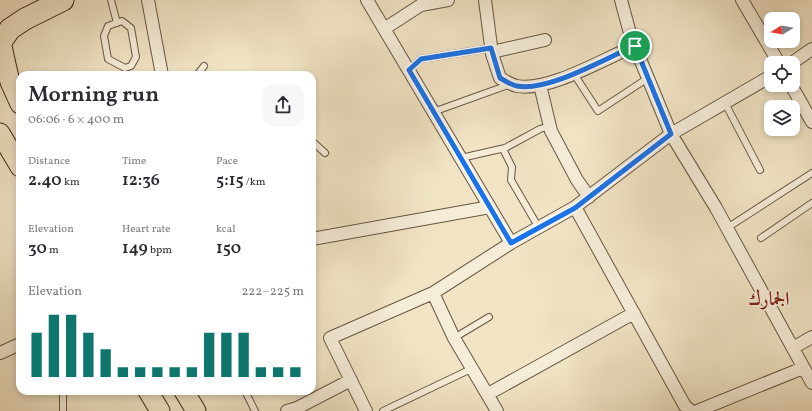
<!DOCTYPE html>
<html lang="en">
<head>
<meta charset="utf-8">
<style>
	body { margin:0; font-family:Vollkorn,Amiri,serif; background:#f7f7f7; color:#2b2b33; height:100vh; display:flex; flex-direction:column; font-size:15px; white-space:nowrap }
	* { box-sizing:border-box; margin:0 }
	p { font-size:13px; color:#7c7c81 }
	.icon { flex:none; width:22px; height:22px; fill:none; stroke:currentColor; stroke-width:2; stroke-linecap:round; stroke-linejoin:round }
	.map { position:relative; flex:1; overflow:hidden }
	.sheet { position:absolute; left:16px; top:71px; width:300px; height:324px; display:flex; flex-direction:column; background:#fff; border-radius:12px; box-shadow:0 2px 6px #0003 }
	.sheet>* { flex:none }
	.needle { width:26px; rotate:259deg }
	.buttons { position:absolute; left:764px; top:12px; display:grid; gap:8px }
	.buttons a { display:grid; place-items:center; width:36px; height:36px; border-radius:8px; background:#fff; box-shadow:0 2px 6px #0003; font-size:20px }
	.pin { position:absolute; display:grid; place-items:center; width:34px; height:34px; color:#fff; margin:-17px; border:2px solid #fff; border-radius:50%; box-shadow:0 1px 4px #0007 }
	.round { display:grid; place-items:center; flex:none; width:42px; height:42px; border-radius:12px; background:#f7f7f7 }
	.summary { display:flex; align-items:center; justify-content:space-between; height:68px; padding:0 12px }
	h1 { font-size:22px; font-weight:600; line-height:30px }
	.stats { display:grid; grid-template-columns:repeat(3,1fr); gap:6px; height:68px; padding:4px 12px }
	.stats div { display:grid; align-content:center }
	.stats b { font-size:17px; font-weight:600 }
	.stats small { font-size:11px; font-weight:400 }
	.stats p { font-size:11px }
	.chart { height:112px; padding:8px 12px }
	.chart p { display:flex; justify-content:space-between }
	.chart svg { width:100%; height:72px; margin-top:4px; stroke:#0f766e; stroke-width:6 }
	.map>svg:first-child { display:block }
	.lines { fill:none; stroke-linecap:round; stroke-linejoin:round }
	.service-casing { stroke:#675643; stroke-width:8 }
	.minor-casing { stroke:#675643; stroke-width:14 }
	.primary-casing { stroke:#392718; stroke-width:21 }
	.trunk-casing { stroke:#392718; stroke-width:23 }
	.service { stroke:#f6edd9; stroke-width:6 }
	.minor { stroke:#f6edd9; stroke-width:12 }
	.primary { stroke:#f1e4c5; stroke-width:19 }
	.trunk { stroke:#f1e4c5; stroke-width:21 }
	.route-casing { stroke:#fff; stroke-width:8 }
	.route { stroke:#1a73e8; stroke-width:5 }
	.labels { text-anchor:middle; stroke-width:3.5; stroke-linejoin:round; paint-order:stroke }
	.district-label { font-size:19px; font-weight:bold; fill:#7a1f14; stroke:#f6edd9 }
</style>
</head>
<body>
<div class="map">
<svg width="812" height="411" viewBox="0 0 812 411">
	<rect width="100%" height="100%" fill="#f1e4c5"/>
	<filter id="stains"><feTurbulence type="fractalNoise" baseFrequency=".005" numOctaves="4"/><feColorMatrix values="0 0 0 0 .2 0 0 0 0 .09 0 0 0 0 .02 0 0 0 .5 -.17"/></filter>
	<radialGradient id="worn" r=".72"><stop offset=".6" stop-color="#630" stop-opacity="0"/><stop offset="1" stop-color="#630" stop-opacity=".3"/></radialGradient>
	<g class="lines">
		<defs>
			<path id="service" d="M111,0L117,23
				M122,21L131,28L136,57L131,66L125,68L108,59L104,36L108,26Z
				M409,70L421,59L491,48
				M574,74L598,111L648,78
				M197,75L204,66
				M725,103L760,170
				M433,112L511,84
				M312,141L325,153
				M503,149L512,167L511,180L539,228
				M461,158L505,148L540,129L550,126
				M727,228L812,173
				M761,238L812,203
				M454,338L489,317
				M63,391V411
				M245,391L255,411
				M383,411L471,369"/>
			<path id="minor" d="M148,0L162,75
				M367,0L511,243
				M485,0L492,54L500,78C505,81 512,85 517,86C549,92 605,58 635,46
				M621,0L631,37L671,134L716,208L812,383
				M742,0L779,63
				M384,29L421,5L448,0
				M492,52L545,40
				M792,63L812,49
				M540,85L551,131L577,180L589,197
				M791,85L812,122
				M575,207L685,406L691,411
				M312,239L490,207
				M433,293L454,338L497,411
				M793,348L812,337
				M0,353L20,344
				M488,394L634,313
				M287,411L297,408L351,380
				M366,411L330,338L433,293L511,243L575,207L671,134L771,76
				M697,411L803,368"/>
			<path id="primary" d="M1,42L10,82L20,104
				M0,133L20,167
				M148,391L160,411
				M184,391L196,411"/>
			<path id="trunk" d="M1,42L10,29L25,19L63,0"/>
		</defs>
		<use href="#service" class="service-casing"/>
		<use href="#minor" class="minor-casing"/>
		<use href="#primary" class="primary-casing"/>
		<use href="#trunk" class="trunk-casing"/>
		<use href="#service" class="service"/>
		<use href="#minor" class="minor"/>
		<use href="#primary" class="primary"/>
		<use href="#trunk" class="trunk"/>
	</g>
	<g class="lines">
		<defs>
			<path id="route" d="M635,46L671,134L575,208L511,243L409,70L421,59L491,48L500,78C505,81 512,85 517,86C549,92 605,58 635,46Z"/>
		</defs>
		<use href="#route" class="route-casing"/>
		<use href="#route" class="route"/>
	</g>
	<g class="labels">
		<g class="district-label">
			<text x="769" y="305">الجمارك</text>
		</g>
	</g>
	<rect width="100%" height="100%" filter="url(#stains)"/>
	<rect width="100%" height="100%" fill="url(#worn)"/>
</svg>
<div class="buttons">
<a><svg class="needle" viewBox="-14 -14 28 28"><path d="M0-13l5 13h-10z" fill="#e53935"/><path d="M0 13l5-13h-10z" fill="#7c7c81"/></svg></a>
<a><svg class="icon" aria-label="locate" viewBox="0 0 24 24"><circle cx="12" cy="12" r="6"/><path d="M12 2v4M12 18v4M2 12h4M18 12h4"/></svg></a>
<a><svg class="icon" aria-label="layers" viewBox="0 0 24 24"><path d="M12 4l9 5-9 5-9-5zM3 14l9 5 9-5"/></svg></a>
</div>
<div class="pin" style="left:635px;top:46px;background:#1e9e55"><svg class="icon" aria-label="arrive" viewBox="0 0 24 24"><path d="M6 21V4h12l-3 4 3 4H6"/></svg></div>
<section class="sheet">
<div class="summary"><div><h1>Morning run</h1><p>06:06 · 6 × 400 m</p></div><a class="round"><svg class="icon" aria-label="share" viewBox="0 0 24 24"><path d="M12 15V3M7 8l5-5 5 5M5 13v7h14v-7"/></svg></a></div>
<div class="stats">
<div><p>Distance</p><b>2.40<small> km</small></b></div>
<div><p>Time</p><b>12:36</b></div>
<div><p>Pace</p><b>5:15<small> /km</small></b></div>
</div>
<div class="stats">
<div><p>Elevation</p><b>30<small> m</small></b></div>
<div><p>Heart rate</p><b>149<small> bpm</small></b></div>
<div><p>kcal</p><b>150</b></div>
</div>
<div class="chart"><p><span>Elevation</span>222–225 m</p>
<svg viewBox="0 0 160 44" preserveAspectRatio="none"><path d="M5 44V17M15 44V6M25 44V6M35 44V17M45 44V27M55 44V38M65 44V38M75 44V38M85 44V38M95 44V38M105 44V17M115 44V17M125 44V17M135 44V38M145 44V38M155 44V38"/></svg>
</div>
</section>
</div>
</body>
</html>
